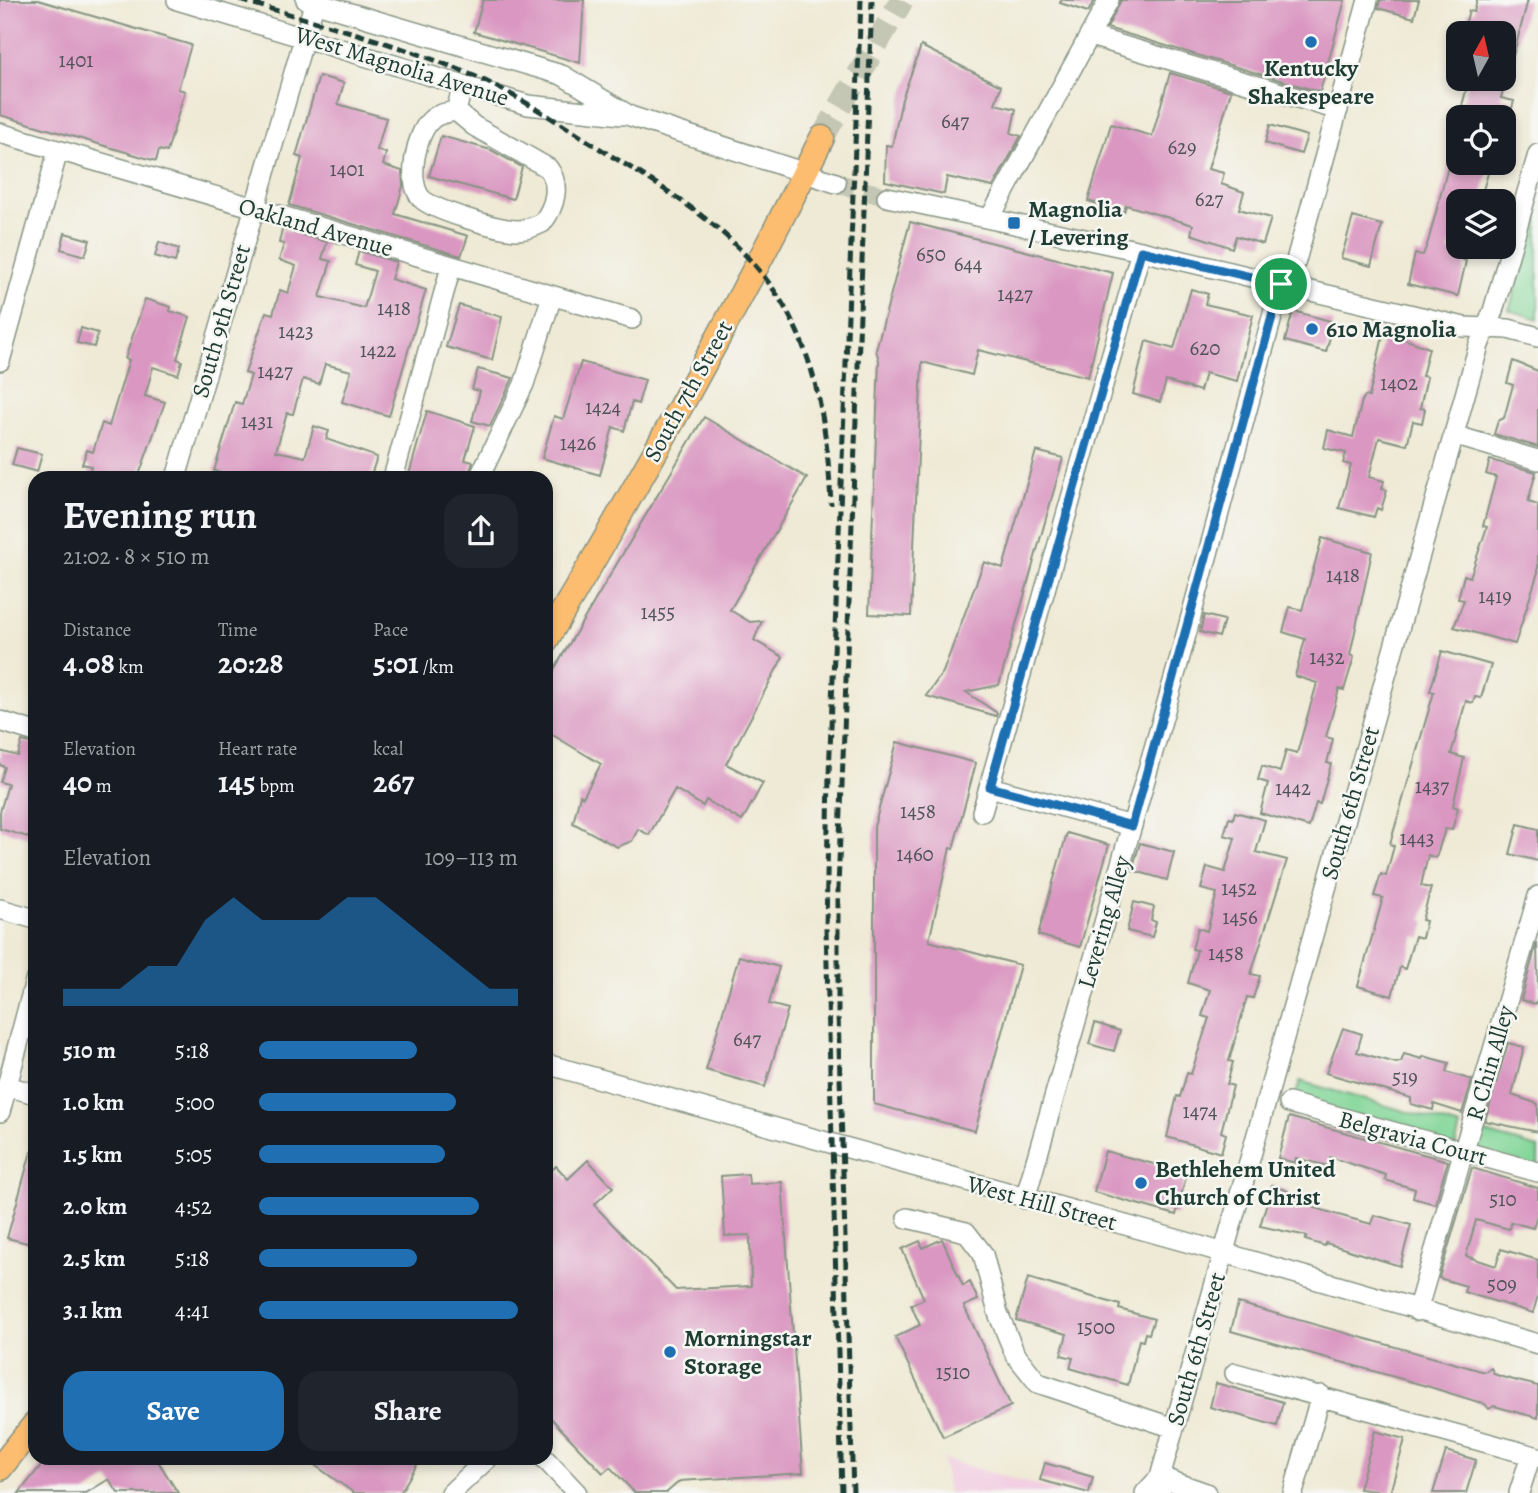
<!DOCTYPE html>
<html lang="en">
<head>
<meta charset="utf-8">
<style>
	body { margin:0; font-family:Alegreya,serif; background:#20242c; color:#f1f3f6; height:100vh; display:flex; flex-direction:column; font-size:26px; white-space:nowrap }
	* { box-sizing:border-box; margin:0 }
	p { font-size:23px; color:#9ea1a6 }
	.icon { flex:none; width:38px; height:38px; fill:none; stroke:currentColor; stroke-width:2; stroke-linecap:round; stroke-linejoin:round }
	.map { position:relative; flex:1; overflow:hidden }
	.side { position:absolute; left:28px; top:471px; width:525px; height:994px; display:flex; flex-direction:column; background:#171b24; border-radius:21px; box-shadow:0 4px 10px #0003 }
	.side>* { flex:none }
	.needle { width:46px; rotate:8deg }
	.buttons { position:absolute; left:1446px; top:21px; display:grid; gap:14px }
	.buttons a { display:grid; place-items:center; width:70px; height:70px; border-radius:14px; background:#171b24; box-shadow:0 4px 10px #0003; font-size:35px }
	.pin { position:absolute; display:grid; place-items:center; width:60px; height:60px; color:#fff; margin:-30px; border:4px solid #fff; border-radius:50%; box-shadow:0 2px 7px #0007 }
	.round { display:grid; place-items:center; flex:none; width:74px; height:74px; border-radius:21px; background:#20242c }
	.summary { display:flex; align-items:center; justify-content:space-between; height:119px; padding:0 35px }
	h1 { font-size:38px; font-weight:700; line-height:52px }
	.metrics { display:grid; grid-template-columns:repeat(3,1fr); gap:10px; height:119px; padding:7px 35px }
	.metrics div { display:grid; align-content:center }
	.metrics b { font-size:30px; font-weight:700 }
	.metrics small { font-size:19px; font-weight:400 }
	.metrics p { font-size:19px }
	.chart { height:196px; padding:14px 35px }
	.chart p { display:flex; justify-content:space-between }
	.chart svg { width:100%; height:126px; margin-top:7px; fill:#1f6fb2; opacity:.7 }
	.action { display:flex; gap:14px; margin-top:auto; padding:14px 35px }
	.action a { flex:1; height:80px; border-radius:21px; background:#1f6fb2; color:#fff; font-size:28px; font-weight:700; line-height:80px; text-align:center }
	.action a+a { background:#20242c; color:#f1f3f6 }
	ul { padding:0 35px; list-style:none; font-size:23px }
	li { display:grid; grid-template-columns:112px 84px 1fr; align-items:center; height:52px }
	li i { height:18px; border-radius:9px; background:#1f6fb2 }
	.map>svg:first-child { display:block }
	.built { fill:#f2cfe2 }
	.green { fill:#81d597; stroke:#508966; stroke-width:2 }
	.building { fill:#da97c1 }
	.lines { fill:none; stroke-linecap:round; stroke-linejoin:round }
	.minor-tunnel { stroke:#c5c7b5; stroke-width:19; stroke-dasharray:19 10; stroke-linecap:butt }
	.major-tunnel { stroke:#c5c7b5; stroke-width:24; stroke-dasharray:24 12; stroke-linecap:butt }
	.minor-casing { stroke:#879484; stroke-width:22 }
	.major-casing { stroke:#879484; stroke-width:27 }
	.minor { stroke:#fff; stroke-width:19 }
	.major { stroke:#fcbd6f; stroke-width:24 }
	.rail { stroke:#1f3d34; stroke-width:5; stroke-dasharray:10 5; stroke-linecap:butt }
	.route-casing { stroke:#fff; stroke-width:14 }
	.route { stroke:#1f6fb2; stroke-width:9 }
	.poi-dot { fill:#1f6fb2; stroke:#f6f6f2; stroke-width:2.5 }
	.labels { text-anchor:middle; stroke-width:5; stroke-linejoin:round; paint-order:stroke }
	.number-label { font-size:21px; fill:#4e5457 }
	.street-label { font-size:24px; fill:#1f3d34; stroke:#f6f6f2 }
	.poi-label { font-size:24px; font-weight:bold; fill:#1f3d34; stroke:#f6f6f2; text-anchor:start }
</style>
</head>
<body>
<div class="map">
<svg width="1538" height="1493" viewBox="0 0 1538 1493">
	<rect width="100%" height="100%" fill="#f6f6f2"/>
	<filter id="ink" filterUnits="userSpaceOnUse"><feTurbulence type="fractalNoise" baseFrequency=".0143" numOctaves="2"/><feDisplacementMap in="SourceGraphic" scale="14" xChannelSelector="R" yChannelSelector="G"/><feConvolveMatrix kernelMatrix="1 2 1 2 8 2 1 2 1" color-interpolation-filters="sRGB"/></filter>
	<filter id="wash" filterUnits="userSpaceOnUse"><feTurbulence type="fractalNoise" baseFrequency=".00686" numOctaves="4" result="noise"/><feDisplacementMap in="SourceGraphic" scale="28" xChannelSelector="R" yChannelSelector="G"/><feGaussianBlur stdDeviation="1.57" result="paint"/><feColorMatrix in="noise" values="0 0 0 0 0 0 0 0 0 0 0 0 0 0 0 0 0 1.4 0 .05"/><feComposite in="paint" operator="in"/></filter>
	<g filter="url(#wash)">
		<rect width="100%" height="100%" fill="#efead5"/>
		<path class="built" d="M943,1459L1063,1493H948Z"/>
		<path class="green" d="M1538,213V319L1509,310Z
			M1300,1081L1460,1127L1455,1147L1294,1101Z
			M1479,1131L1538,1148V1170L1473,1151Z"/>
		<g id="blocks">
			<path class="building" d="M0,0H38L191,45L178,89L185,91L167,152L159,150L156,161L0,115Z
				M483,0H584L580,63L474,32Z
				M1061,0H1095L1088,12L1060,3Z
				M1121,0H1345L1320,92L1107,28Z
				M1380,0H1419L1414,18L1378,8Z
				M1477,0H1528L1509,71H1503V33H1481L1464,28L1469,11L1474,12Z
				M921,46L1001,86L995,104L1016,109L1011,133L1021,136L993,187L947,177L944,194L885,181L886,145L892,146L902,99Z
				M1170,73L1231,91L1208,169L1224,173L1221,184L1244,192L1239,209L1271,218L1263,244L1236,236L1232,248L1191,234L1193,225L1126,205L1124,212L1088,201L1111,124L1152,136Z
				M319,76L344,83L338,104L386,118L377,150L386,153L383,165L402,171L403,186L395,214L468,236L461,256L289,205L302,158L296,156Z
				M1469,79H1506L1501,98L1514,101L1509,119L1475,117L1477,110L1462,106Z
				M1270,125L1307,136L1301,154L1265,143Z
				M441,136L491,150L522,167L513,199L429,176Z
				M1449,163H1491L1480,200L1464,196L1463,201H1458V219L1449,251L1465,255L1463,260L1466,261L1458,296L1408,284L1415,254L1423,255L1428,242Z
				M1353,217L1382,225L1371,266L1341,258Z
				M910,222L1113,273L1088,377L978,350L972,375L922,362L911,616L869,614L879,360L876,350Z
				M282,229L327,242L322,259L331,261L320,297L364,308L375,271L355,265L359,251L396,262L391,279L426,290L389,416L342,402L351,371L325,364L319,384L303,379L293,414L287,413L276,451L305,457L314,426L329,431L326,439L377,457L370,478H238L214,471L235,402L242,404L251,375L245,373L266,312L273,314L280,290L288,293L296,266L279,260L284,244L279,243Z
				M65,233L90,240L85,256L61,249Z
				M159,242L179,249L175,262L155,256Z
				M1191,289L1208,294L1205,304L1253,315L1237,381L1205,373L1200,391L1166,381L1160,402L1133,394L1146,341L1174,349Z
				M145,299L171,307L170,311L190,317L177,359L182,361L178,375L153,367L145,396L165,402L138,478H88L91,466L82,464L87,450L93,452L102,423L109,426L129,360L125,359Z
				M459,305L502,317L492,360L446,347Z
				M1293,311L1334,322L1326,352L1285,341Z
				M81,328L98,333L94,347L77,343Z
				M1383,336L1404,339L1429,348L1422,376L1427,377L1420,408L1425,409L1422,423L1413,421L1407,445L1379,438L1369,477L1384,481L1382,489L1387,490L1381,510L1377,508L1374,517L1339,508L1351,465L1343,463L1346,453L1324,448L1328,430L1353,437L1362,401L1365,396L1369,397Z
				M1513,361L1538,371V447L1494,434L1498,421L1504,418L1513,385L1507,383Z
				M581,362L645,380L638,404L632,402L624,431L613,427L600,475L542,458L554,416L563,419Z
				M478,369L513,378L490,426L472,421L480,391L472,389Z
				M427,411L475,426L465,460L473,462L467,478H408Z
				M704,417L807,478L730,610L750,622L762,621L754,640L783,657L726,764L763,783L742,821L706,800L703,806L675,789L649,835L638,829L632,841L617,847L573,823L580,795L583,797L601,764L546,731V683Z
				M17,448L42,454L37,472L12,465Z
				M1036,451L1063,458L999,685L966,692L997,713L996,716L926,696L943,672L984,562L1003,568Z
				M1490,460L1536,472L1528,502L1538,505V572L1515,644L1454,627L1464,600L1458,599L1464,575L1470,577L1487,527L1483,526L1496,477L1486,474Z
				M1322,538L1372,552L1350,655L1354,657L1344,690L1339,689L1326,737L1333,739L1327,763L1331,764L1320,804L1316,803L1309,827L1260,813L1268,783L1258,780L1262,766L1280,772L1286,750L1297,753L1317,683L1295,676L1305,639L1283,632L1290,607L1302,610Z
				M1204,615L1224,620L1219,637L1200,632Z
				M1442,651L1491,665L1481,698L1475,697L1473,703L1466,701L1451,754L1464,758L1453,806L1458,808L1452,830L1445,829L1436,858L1428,855L1421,886L1431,888L1422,920L1426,921L1422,938L1415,936L1405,969L1400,967L1392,996L1358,986L1383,898L1374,896L1381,874L1386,876L1394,846L1390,844L1427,716L1434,692L1430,691Z
				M22,741L35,744V839L0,829V812L8,784L0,782L5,767L0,765V751L18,756Z
				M897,742L976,763L953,849L950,848L929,941L1020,965L975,1131L874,1104V827Z
				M1235,812L1265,820L1256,852L1287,860L1251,974L1260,976L1253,998L1247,997L1229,1061L1233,1062L1227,1084L1233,1086L1221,1132L1226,1134L1221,1153L1167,1137L1177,1096L1180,1097L1187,1073L1191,1074L1209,1018L1202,1016L1210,990L1188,983L1197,950L1192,949L1198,928L1207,931L1217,893L1201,889L1207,867L1225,872L1235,838L1224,835L1229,818L1233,819Z
				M1518,824L1538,829V861L1510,854Z
				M1067,833L1109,845L1080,947L1038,935Z
				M1140,843L1174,852L1167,880L1132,870Z
				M1134,902L1154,907L1151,920L1156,922L1152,937L1127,931Z
				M1537,942L1538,996L1536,1004L1521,1000Z
				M739,956L779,967L769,1004L788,1009L765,1087L706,1070Z
				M1095,1023L1120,1031L1114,1051L1089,1044Z
				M1343,1028L1362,1034L1357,1052L1396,1063L1401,1062L1404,1054L1422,1059L1423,1056L1449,1063L1446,1072L1472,1080L1462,1113L1434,1104L1433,1110L1411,1104V1098L1326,1073Z
				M1508,1043L1524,1047L1512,1095L1538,1104V1132L1485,1121Z
				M1289,1117L1448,1161L1435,1204L1413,1198L1415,1189L1385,1180L1386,1175L1330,1157L1328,1166L1296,1158L1295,1163L1278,1158Z
				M1105,1151L1187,1173L1176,1215L1094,1192Z
				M31,1152L35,1153V1245L7,1238Z
				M588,1160L613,1187L594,1205L676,1290L751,1286L750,1235L725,1236L721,1176L748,1174L749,1184L782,1182L803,1473L680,1481L666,1493H635L610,1467L603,1473L546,1413V1176L556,1166L568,1179Z
				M1472,1168L1538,1188V1211L1533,1228L1511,1222L1509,1229L1476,1220L1466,1256L1496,1266L1501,1249L1538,1260V1295L1533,1313L1464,1292L1466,1286L1439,1278Z
				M1272,1185L1288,1191L1286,1199L1342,1216L1371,1224L1374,1215L1411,1225L1400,1266L1326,1243L1325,1246L1305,1240L1307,1236L1260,1226Z
				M942,1239L963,1286L970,1282L978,1300L964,1306L1011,1406L943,1437L895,1337L920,1325L911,1305L924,1299L902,1249L920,1241L923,1248Z
				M1028,1278L1120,1305L1119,1309L1154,1319L1149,1334L1145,1333L1143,1341L1139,1340L1128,1385L1070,1368L1073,1358L1061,1355L1067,1334L1016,1320Z
				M1238,1303L1485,1372L1491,1368L1494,1374L1502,1377L1538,1386V1418L1494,1406L1489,1409L1485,1404L1430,1387L1231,1331Z
				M1216,1383L1283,1402L1277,1426L1210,1407Z
				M1375,1431L1405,1439L1390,1493L1359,1489Z
				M1446,1451L1476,1460L1466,1493H1433Z
				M47,1458H156L178,1493H118L109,1479L86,1493H19Z
				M305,1458H421L400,1493H354Z
				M1045,1463L1093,1477L1089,1493L1040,1480Z"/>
		</g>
	</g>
	<g filter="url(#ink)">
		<use href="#blocks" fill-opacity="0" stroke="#879484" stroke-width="2"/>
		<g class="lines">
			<path class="minor-tunnel" d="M836,183L887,197"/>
			<path class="major-tunnel" d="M822,138L902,0"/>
			<defs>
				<path id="minor" d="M177,0L528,105L622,115
					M306,0L562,75L630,116L836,183
					M1090,36L1338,110
					M456,111L474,126L548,168C561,185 555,207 542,223C534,227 526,230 516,230C499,229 429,210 420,197C407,179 416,134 431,120C438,113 448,113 456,111L463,85
					M0,133L632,319
					M887,197L1141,251L1464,327L1508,329L1538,337
					M990,218L1109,0
					M0,361L58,151
					M1453,435L1538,460
					M176,478L314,4
					M393,478L451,267
					M479,478L524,384L552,296
					M0,721L35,732
					M990,787L1132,826
					M982,812L1141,251
					M0,909L35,919
					M546,1064L1190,1243L1538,1344
					M7,1086L35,1094
					M1289,1103L1538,1172
					M0,1112L35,981
					M1025,1199L1177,668L1281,284L1295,264L1368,0
					M907,1218L966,1232L983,1254L998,1313L1015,1354L1038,1383L1174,1428
					M1417,1311L1538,896
					M1235,1373L1538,1457
					M544,1458L577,1493
					M1160,1477L1206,1493
					M451,1493L488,1458
					M1145,1493L1160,1477
					M1161,1493L1160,1477L1190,1372L1479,345L1493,311L1538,154
					M1293,1493L1321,1395
					M1519,1493L1531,1455"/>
				<path id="major" d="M546,640C644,476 737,309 822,138
					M0,1468L35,1424"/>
			</defs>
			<use href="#minor" class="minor-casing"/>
			<use href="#major" class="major-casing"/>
			<use href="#minor" class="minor"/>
			<use href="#major" class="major"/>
			<path class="rail" d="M240,0C315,22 394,42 467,73C522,96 572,132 623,163C688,203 752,245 789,315C820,373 828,440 831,505
				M842,1493L826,929L829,775L861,0
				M853,1493L838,1014V889L872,0"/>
		</g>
	</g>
	<g class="lines" filter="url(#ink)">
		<defs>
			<path id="route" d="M1141,251L1281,284L1132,826L990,787Z"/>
		</defs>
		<use href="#route" class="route-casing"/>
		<use href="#route" class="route"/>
	</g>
	<g class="poi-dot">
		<circle cx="1311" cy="42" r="7"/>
		<rect x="1007" y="216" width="14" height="14" rx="3.5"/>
		<circle cx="1312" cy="329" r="7"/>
		<circle cx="1141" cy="1183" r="7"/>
		<circle cx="670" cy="1352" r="7"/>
	</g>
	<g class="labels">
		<g class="number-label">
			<text x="76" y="67">1401</text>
			<text x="955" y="128">647</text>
			<text x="1182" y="154">629</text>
			<text x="347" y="176">1401</text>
			<text x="1209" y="206">627</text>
			<text x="931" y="261">650</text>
			<text x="968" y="271">644</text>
			<text x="1015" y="301">1427</text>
			<text x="394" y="315">1418</text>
			<text x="296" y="338">1423</text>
			<text x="1205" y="355">620</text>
			<text x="378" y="357">1422</text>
			<text x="275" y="378">1427</text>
			<text x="1399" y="390">1402</text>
			<text x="603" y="414">1424</text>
			<text x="257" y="428">1431</text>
			<text x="578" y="450">1426</text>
			<text x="1343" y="582">1418</text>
			<text x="1495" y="603">1419</text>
			<text x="658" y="619">1455</text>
			<text x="1327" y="664">1432</text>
			<text x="1432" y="793">1437</text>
			<text x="1293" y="795">1442</text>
			<text x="918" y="818">1458</text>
			<text x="1417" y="845">1443</text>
			<text x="915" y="861">1460</text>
			<text x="1239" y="895">1452</text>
			<text x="1240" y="924">1456</text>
			<text x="1226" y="960">1458</text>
			<text x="747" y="1046">647</text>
			<text x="1405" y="1084">519</text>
			<text x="1200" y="1118">1474</text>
			<text x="1503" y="1206">510</text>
			<text x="1502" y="1291">509</text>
			<text x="1096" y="1334">1500</text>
			<text x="953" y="1379">1510</text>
		</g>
		<g class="street-label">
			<text transform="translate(402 66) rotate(17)" y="8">West Magnolia Avenue</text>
			<text transform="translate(316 227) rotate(16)" y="8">Oakland Avenue</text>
			<text transform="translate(221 321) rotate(-74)" y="8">South 9th Street</text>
			<text transform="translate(688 391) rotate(-61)" y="8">South 7th Street</text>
			<text transform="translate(1350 803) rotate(-74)" y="8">South 6th Street</text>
			<text transform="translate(1104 922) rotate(-74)" y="8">Levering Alley</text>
			<text transform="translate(1490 1063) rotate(-74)" y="8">R Chin Alley</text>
			<text transform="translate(1413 1138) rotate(15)" y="8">Belgravia Court</text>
			<text transform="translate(1042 1203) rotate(15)" y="8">West Hill Street</text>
			<text transform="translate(1196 1349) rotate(-74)" y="8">South 6th Street</text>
		</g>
		<g class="poi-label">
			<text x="1311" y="76" text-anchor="middle">Kentucky<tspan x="1311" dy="28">Shakespeare</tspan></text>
			<text x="1028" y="217">Magnolia<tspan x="1028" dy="28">/ Levering</tspan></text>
			<text x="1326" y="337">610 Magnolia</text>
			<text x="1155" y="1177">Bethlehem United<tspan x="1155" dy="28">Church of Christ</tspan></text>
			<text x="684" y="1346">Morningstar<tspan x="684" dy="28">Storage</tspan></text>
		</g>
	</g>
</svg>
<div class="buttons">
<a><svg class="needle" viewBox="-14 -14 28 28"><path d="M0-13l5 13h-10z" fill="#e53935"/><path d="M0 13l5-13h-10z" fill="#9ea1a6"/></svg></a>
<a><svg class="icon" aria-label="locate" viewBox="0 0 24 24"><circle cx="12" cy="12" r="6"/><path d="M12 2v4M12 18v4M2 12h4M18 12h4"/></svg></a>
<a><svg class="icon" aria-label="layers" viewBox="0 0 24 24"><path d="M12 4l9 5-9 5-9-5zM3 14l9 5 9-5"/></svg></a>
</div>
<div class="pin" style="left:1281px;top:284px;background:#1e9e55"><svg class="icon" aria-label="arrive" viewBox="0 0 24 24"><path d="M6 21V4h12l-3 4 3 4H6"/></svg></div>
<section class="side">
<div class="summary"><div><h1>Evening run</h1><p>21:02 · 8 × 510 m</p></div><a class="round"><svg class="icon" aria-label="share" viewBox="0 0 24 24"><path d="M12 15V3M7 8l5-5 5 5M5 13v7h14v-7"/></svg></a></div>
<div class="metrics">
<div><p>Distance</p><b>4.08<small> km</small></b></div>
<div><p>Time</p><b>20:28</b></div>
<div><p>Pace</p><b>5:01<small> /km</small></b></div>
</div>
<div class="metrics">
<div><p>Elevation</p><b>40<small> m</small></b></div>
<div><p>Heart rate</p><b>145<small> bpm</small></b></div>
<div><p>kcal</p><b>267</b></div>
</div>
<div class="chart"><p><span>Elevation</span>109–113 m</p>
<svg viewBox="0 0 160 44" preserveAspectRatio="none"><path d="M0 44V38L10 38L20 38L30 30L40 30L50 14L60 6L70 14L80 14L90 14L100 6L110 6L120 14L130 22L140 30L150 38L160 38V44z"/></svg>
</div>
<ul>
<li><b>510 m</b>5:18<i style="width:61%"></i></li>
<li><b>1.0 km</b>5:00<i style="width:76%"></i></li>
<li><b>1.5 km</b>5:05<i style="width:72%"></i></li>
<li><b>2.0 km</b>4:52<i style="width:85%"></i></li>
<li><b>2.5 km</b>5:18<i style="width:61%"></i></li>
<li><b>3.1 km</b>4:41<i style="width:100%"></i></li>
</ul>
<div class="action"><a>Save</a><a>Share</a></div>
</section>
</div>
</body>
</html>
